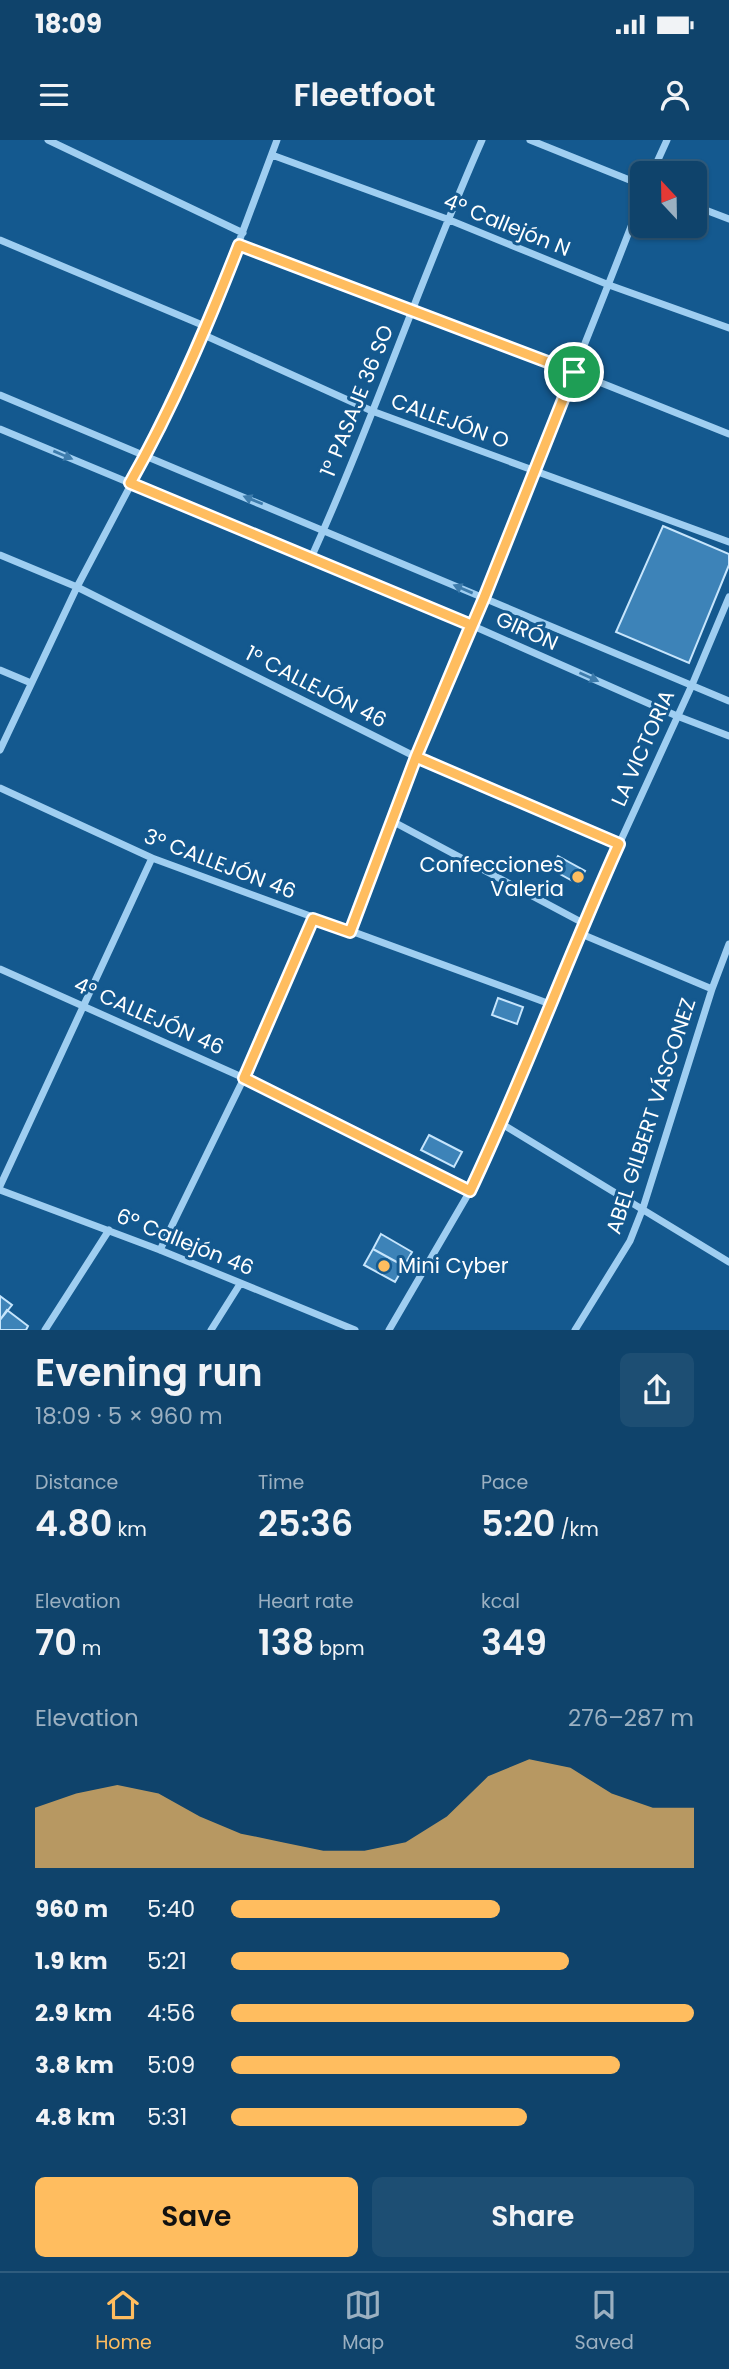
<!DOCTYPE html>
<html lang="en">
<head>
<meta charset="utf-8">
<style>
	body { margin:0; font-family:Poppins,sans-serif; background:#1d4e73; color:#f1f3f6; height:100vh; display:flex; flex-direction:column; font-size:26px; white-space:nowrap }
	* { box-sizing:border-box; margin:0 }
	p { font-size:23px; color:#9bb0c1 }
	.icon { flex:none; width:38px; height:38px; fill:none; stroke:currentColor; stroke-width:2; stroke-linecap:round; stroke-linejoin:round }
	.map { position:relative; height:1190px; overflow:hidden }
	.side { display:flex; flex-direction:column; background:#0f436b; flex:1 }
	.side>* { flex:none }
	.needle { width:46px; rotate:338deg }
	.controls { position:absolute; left:630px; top:21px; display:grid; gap:14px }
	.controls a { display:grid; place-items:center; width:77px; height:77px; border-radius:10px; background:#0f436b; box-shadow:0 2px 5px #0004,0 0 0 2px #2f5c7e; font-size:35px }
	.pin { position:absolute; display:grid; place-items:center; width:60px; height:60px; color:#fff; margin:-30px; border:4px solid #fff; border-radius:50%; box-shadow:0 2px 7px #0007 }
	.round { display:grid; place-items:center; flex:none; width:74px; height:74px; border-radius:10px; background:#1d4e73 }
	.overview { display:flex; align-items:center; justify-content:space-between; height:119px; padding:0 35px }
	h1 { font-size:38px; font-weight:600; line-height:52px }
	.metrics { display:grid; grid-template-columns:repeat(3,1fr); gap:10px; height:119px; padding:7px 35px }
	.metrics div { display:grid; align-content:center }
	.metrics b { font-size:35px; font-weight:600 }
	.metrics small { font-size:19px; font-weight:400 }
	.metrics p { font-size:19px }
	.chart { height:196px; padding:14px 35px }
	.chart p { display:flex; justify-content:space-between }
	.chart svg { width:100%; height:126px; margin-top:7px; fill:#ffbd5f; opacity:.7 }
	.button { display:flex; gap:14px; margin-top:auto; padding:14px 35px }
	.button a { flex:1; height:80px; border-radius:10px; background:#ffbd5f; color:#111; font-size:28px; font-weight:600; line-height:80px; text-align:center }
	.button a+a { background:#1d4e73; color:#f1f3f6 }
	ul { padding:0 35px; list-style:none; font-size:23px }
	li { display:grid; grid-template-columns:112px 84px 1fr; align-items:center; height:52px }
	li i { height:18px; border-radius:9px; background:#ffbd5f }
	.status { display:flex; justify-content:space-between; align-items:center; height:49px; padding:0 35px; background:#0f436b; direction:ltr }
	.status svg { height:19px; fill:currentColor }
	header { display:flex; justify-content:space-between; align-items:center; height:91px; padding:0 35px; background:#0f436b; font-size:32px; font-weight:600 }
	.tabs { display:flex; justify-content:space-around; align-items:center; height:98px; border-top:2px solid #2f5c7e; background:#0f436b; font-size:19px; color:#9bb0c1 }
	.tabs a { display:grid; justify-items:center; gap:4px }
	.tabs .on { color:#ffbd5f }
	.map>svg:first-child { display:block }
	.building { fill:#3d83b8; stroke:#c6e5fc; stroke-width:2 }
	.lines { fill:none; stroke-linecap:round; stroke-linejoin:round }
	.street { stroke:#9fcef1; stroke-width:7 }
	.oneway { fill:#3e7cac }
	.route-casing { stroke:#fff; stroke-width:14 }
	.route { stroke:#ffbd5f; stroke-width:9 }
	.poi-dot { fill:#ffbd5f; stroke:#14598f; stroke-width:2.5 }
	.labels { text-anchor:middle; stroke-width:6; stroke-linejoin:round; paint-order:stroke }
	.street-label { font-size:21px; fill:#fff; stroke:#14598f }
	.poi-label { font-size:21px; fill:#fff; stroke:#14598f; text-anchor:end }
</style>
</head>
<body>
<div class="status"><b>18:09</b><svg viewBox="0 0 49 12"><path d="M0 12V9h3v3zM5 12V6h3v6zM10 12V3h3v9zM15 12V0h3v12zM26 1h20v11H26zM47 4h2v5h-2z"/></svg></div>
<header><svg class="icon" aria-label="menu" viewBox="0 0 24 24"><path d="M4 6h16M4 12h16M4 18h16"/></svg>Fleetfoot<svg class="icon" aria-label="person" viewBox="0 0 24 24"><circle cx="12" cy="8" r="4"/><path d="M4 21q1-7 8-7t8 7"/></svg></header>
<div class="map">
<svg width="729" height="1190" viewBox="0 0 729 1190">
	<rect width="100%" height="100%" fill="#14598f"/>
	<path class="building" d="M663,386L729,414V425L689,523L616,492Z
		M558,716L585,731L578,744L551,729Z
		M498,858L523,867L517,884L492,875Z
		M429,995L462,1012L454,1027L421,1010Z
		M381,1094L412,1112L404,1126L373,1109Z
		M373,1109L404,1126L395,1142L364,1125Z
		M0,1156L12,1165L0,1180Z
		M7,1170L28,1186L26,1190H0V1180Z"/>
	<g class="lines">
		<path class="street" d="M48,0L243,93
			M530,0L642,45
			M272,15L447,79L609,145L729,188
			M652,33L667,0
			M695,66L729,79
			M0,100L207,187
			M239,105L574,232L729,294
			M204,195L372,271L729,402
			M0,255L729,561
			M0,289L471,485L677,576L729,596
			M0,415L77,447L416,617L619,704
			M311,418C373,281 421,138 482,0
			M0,530L31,543
			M0,610L77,447L146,316L204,195L277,0
			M0,648L152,718L550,864
			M392,681L583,783
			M350,792C442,545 548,304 642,58
			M579,793L712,849
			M0,829L244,938L470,1051
			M502,984L729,1122
			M0,1046L152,718
			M0,1050L160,1110L355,1190
			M160,1110L244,938L313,779
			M45,1190L109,1090
			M211,1190L240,1144
			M389,1190L470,1051L502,984L583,783L692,545L729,457
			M575,1190L630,1101L643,1068L712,849L729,804"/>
	</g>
	<defs><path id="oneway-solid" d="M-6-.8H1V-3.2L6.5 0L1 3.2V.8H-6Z" transform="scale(1.75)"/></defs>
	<g class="oneway">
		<use href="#oneway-solid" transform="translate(63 315) rotate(23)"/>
		<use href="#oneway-solid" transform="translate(253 360) rotate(-158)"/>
		<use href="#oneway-solid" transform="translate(463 449) rotate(-157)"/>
		<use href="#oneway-solid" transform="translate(589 537) rotate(24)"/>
	</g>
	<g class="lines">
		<defs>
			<path id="route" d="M574,232L239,105C207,187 173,267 130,343L471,485L416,617L350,792L313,779L244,938L470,1051C524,937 567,819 619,704L416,617L484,458L574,232"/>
		</defs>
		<use href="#route" class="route-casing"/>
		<use href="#route" class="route"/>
	</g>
	<g class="poi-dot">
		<circle cx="578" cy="737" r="7"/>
		<circle cx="384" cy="1126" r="7"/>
	</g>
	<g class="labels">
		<g class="street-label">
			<text transform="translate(507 85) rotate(22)" y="7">4º Callejón N</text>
			<text transform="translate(357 261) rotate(-68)" y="7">1° PASAJE 36 SO</text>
			<text transform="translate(450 281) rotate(20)" y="7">CALLEJÓN O</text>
			<text transform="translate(527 491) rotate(24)" y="7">GIRÓN</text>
			<text transform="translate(316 547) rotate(27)" y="7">1° CALLEJÓN 46</text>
			<text transform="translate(643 608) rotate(-66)" y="7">LA VICTORIA</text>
			<text transform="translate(220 724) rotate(21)" y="7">3° CALLEJÓN 46</text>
			<text transform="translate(149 876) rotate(24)" y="7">4° CALLEJÓN 46</text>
			<text transform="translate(651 976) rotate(-72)" y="7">ABEL GILBERT VÁSCONEZ</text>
			<text transform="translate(185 1102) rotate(22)" y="7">6º Callejón 46</text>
		</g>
		<g class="poi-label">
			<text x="564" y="732">Confecciones<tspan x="564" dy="24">Valeria</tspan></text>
			<text x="398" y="1133" text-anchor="start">Mini Cyber</text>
		</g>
	</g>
</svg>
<div class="controls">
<a><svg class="needle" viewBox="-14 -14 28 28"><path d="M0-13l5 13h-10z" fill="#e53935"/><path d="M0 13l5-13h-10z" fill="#9bb0c1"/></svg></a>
</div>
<div class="pin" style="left:574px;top:232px;background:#1e9e55"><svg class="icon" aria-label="arrive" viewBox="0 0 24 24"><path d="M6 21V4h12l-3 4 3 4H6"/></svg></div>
</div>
<section class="side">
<div class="overview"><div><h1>Evening run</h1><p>18:09 · 5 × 960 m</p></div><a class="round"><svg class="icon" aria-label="share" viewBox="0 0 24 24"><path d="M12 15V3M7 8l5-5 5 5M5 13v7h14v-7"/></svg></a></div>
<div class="metrics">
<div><p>Distance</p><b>4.80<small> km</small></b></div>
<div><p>Time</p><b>25:36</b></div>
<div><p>Pace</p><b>5:20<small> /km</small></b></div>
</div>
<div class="metrics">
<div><p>Elevation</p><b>70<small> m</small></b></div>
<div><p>Heart rate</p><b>138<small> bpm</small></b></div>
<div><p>kcal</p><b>349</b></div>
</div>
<div class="chart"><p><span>Elevation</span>276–287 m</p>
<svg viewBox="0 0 160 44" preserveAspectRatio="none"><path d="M0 44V23L10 18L20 15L30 18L40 26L50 32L60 35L70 38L80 38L90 35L100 26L110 12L120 6L130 9L140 18L150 23L160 23V44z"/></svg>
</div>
<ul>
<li><b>960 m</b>5:40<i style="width:58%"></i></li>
<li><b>1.9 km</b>5:21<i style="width:73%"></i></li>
<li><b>2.9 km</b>4:56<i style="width:100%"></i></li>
<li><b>3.8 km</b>5:09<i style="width:84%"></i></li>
<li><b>4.8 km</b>5:31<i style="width:64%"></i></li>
</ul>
<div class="button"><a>Save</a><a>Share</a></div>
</section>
<nav class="tabs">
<a class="on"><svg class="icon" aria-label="home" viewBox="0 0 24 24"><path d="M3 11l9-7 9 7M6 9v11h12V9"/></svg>Home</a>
<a><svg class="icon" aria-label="map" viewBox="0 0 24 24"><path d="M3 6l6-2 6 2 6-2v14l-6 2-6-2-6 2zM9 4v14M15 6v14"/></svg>Map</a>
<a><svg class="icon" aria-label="saved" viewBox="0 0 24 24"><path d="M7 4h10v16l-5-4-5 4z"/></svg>Saved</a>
</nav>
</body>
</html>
